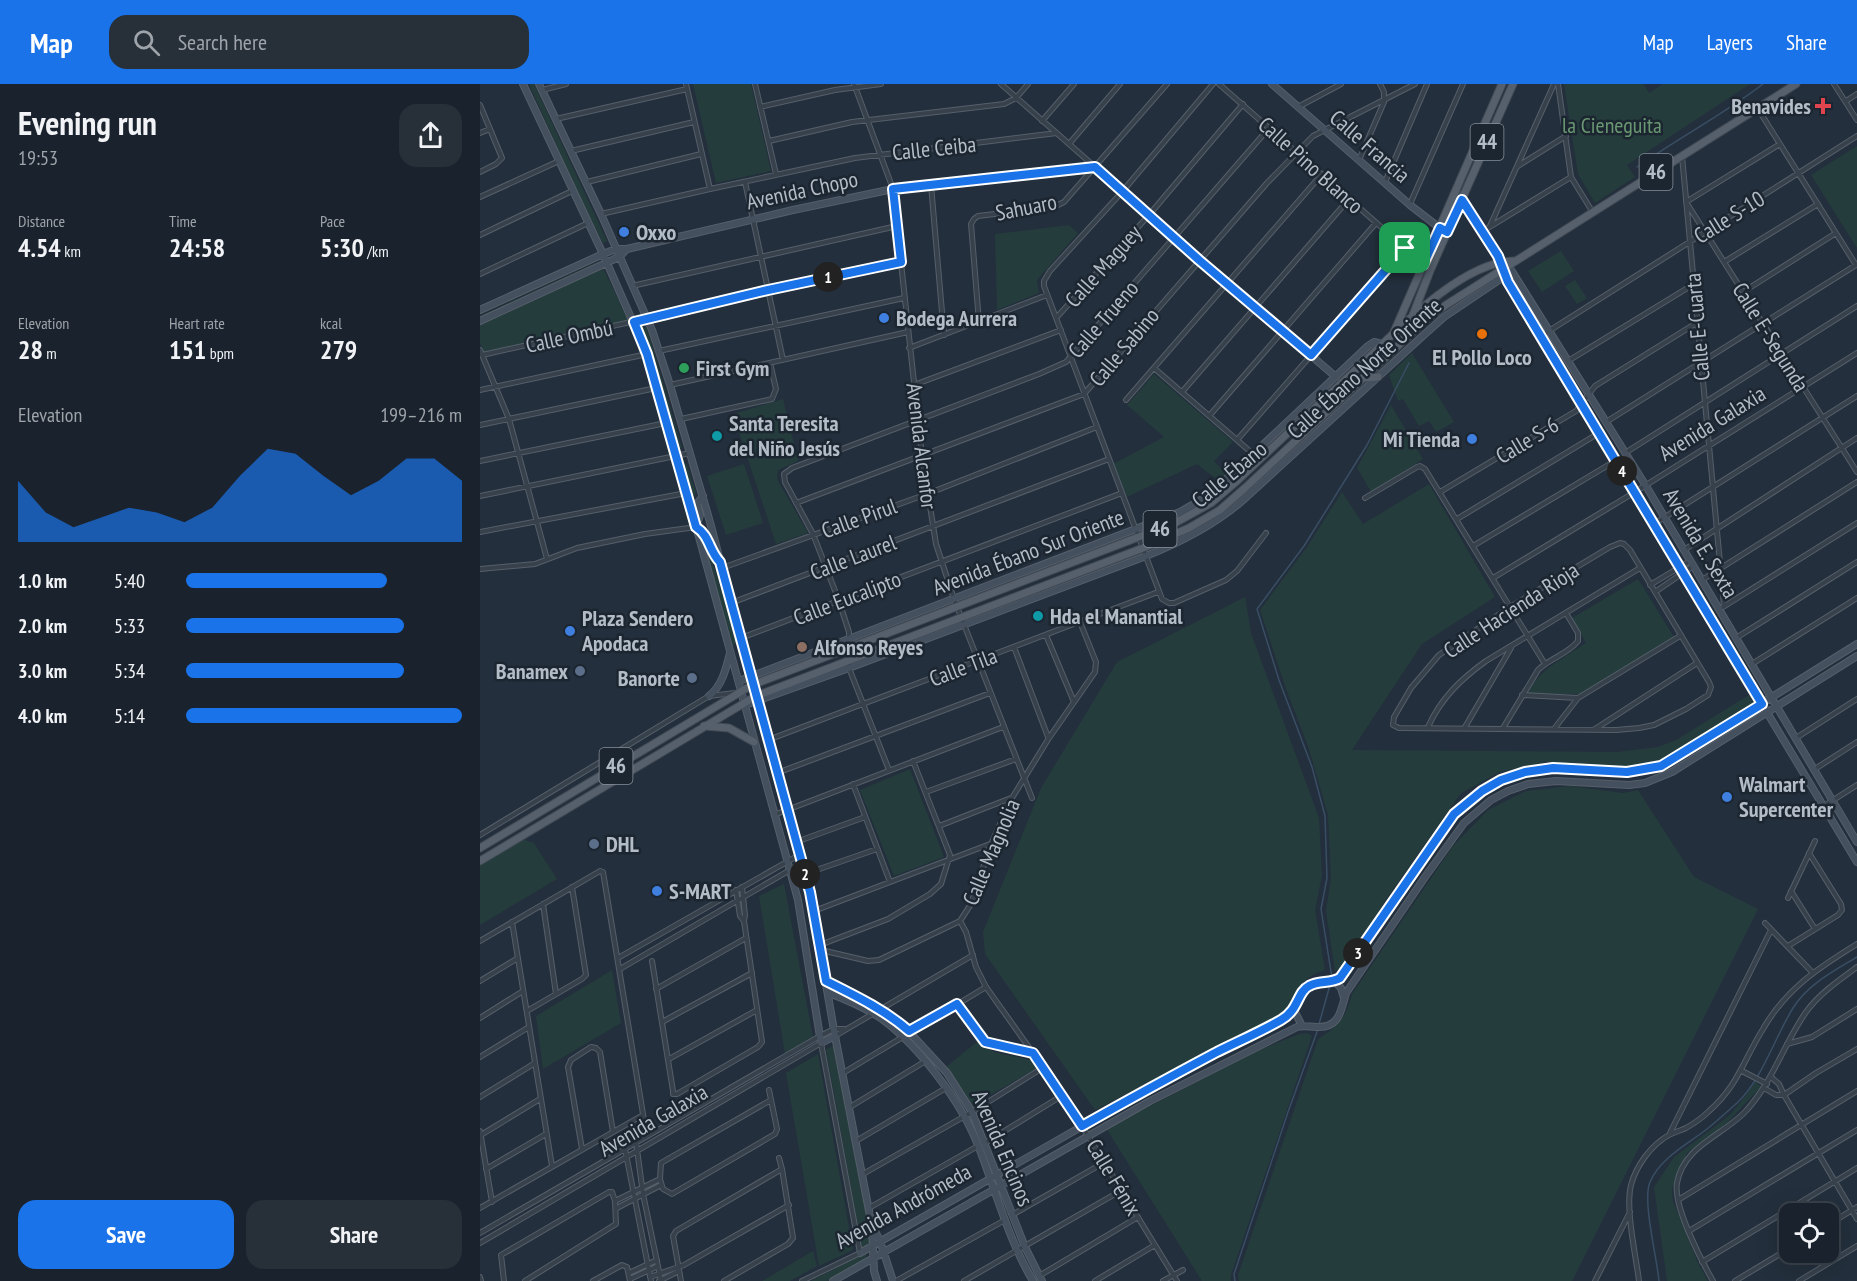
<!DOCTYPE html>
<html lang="en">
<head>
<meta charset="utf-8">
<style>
	body { margin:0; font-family:"PT Sans Narrow",sans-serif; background:#272f39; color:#f1f3f6; height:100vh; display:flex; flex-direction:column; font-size:22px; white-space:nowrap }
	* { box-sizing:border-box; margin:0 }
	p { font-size:20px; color:#9fa4aa }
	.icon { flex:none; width:33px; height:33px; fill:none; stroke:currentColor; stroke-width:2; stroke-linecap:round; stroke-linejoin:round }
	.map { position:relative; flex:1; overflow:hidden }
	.panel { display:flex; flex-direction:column; background:#1a232d; width:480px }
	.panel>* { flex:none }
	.fabs { position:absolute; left:1299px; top:1119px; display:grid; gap:12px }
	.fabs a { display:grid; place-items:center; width:60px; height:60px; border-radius:12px; background:#1a232d; box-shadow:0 6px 24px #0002,0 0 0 2px #384049; font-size:30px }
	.pin { position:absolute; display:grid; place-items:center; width:51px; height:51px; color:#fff; margin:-26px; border-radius:12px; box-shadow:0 3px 9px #0006 }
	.km { position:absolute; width:30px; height:30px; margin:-15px; border-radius:50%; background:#222; color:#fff; font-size:16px; line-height:30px; text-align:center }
	.round { display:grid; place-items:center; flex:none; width:63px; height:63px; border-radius:18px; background:#272f39 }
	.overview { display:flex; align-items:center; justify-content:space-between; height:102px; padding:0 18px }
	h1 { font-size:33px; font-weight:600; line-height:45px }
	.stats { display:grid; grid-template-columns:repeat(3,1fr); gap:9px; height:102px; padding:6px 18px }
	.stats div { display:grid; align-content:center }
	.stats b { font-size:26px; font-weight:600 }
	.stats small { font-size:16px; font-weight:400 }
	.stats p { font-size:16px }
	.chart { height:168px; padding:12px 18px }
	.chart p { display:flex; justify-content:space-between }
	.chart svg { width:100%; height:108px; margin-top:6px; fill:#1a73e8; opacity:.7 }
	.cta { display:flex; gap:12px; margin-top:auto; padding:12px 18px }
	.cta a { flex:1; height:69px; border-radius:18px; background:#1a73e8; color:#fff; font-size:24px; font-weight:600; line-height:69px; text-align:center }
	.cta a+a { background:#272f39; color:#f1f3f6 }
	ul { padding:0 18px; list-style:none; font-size:20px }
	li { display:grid; grid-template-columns:96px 72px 1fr; align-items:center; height:45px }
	li i { height:15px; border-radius:8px; background:#1a73e8 }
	header { display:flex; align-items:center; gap:36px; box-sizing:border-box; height:84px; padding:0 30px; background:#1a73e8; color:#fff }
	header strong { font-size:28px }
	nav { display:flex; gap:33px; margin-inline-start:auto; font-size:21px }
	.search { width:420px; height:54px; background:#272f39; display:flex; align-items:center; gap:15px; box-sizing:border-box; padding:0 21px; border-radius:18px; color:#9fa4aa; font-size:22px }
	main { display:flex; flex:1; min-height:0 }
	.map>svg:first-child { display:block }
	.green { fill:#253c3d }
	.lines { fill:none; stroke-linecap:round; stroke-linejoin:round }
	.stream { stroke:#394e65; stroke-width:1.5 }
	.street-casing { stroke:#555f6a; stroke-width:6 }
	.secondary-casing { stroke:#555f6a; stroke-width:8 }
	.primary-casing { stroke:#404a55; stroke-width:9 }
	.street { stroke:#37414c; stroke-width:4 }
	.secondary { stroke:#45505f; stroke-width:6 }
	.primary { stroke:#55606c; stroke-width:7 }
	.route-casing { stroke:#fff; stroke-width:12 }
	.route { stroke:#1a73e8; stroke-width:8 }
	.health-dot { fill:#e0444e; stroke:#1c2631; stroke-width:2 }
	.shop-dot { fill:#3f7fe0; stroke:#1c2631; stroke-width:2 }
	.food-dot { fill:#e8710a; stroke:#1c2631; stroke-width:2 }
	.leisure-dot { fill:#2e9e5b; stroke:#1c2631; stroke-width:2 }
	.culture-dot { fill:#0f9aa8; stroke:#1c2631; stroke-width:2 }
	.education-dot { fill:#8d6e63; stroke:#1c2631; stroke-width:2 }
	.service-dot { fill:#5c6f8a; stroke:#1c2631; stroke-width:2 }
	.labels { text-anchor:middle; stroke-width:5; stroke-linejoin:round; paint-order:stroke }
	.shield { fill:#1c2631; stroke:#868f9a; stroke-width:1.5 }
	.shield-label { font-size:21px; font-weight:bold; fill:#b3bcc7 }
	.poi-label { font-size:22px; font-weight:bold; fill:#b3bcc7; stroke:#1c2631; text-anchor:start }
	.park-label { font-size:22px; fill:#6a9872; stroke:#1c2631 }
	.street-label { font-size:22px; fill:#b3bcc7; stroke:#1c2631 }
</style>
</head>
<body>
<header>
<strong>Map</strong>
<div class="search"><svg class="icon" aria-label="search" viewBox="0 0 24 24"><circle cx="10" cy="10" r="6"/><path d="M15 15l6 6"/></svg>Search here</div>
<nav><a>Map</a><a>Layers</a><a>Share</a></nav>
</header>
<main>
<section class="panel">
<div class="overview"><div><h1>Evening run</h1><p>19:53</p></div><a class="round"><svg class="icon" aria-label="share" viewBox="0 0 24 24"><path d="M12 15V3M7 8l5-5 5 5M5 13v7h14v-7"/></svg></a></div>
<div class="stats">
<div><p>Distance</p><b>4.54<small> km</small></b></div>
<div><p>Time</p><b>24:58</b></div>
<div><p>Pace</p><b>5:30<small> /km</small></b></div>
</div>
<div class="stats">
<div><p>Elevation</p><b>28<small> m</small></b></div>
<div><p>Heart rate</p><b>151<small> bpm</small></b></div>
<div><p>kcal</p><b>279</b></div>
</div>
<div class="chart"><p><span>Elevation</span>199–216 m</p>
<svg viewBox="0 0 160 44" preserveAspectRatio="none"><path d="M0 44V19L10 32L20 38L30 34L40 30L50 32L60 36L70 30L80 17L90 6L100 8L110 17L120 25L130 19L140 10L150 10L160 19V44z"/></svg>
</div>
<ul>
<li><b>1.0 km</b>5:40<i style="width:73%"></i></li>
<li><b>2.0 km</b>5:33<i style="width:79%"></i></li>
<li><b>3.0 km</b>5:34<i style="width:79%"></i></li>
<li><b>4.0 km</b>5:14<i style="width:100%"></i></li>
</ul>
<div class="cta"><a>Save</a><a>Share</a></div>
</section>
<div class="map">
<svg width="1377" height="1197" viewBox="0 0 1377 1197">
	<rect width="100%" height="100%" fill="#232f3c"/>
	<path class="green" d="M49,0H54L127,157L123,159L98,110Z
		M213,0H271L291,87L236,99Z
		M1084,0H1164L1169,9L1183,0H1270L1147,81L1155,93L1115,119L1098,90Z
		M1377,62V164L1331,91Z
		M589,141L598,149L557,196L559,209L517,226L515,150Z
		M1081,167L1094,187L1062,208L1048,187Z
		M115,179L116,181L0,236V232Z
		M123,184L149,237L4,268L0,259V241Z
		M1095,196L1107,214L1097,220L1085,202Z
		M165,243L167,244L202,364L198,365L163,244Z
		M932,269L974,338L956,348L949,337L939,342L923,315L918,317L909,291Z
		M674,290L753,358L734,377L746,390L739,397L717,380L647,413L633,380L684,353L647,321Z
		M303,315L318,377L298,386L297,395L328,449L296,460L253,330Z
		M911,321L943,375L891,408L877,384Z
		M205,379L207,381L216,408L214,413L218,430L216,432L202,382Z
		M264,380L283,439L246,451L227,392Z
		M949,400L1015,513L942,560L872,666L1137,668L1178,663L1196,656L1269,611L1274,620L1182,675L1156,683L1066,678L1020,688L981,709L905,817L871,871L864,881L855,887L846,827L851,793L848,731L829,665L805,602L780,526L827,463L862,408L883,440Z
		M220,450H224L257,558L254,561L252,562Z
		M1158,495L1194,553L1103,610H1048C1057,586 1086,573 1106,559L1092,534Z
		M765,513L771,549L839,734L842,791L835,826L845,886C822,894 816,905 807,927L615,1026L505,870L503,848L561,704L637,578Z
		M430,685L464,773L414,792L380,706Z
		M1090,702L1143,709L1158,706L1214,793L1278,825L1092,1197H759L758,1191L838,955C860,941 865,935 872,910L973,762L1008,726L1046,707Z
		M42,755L54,759L77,795L0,841V780Z
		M304,800L333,953L305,970L279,812Z
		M132,886L141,939L63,985L56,932Z
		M827,949L832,952L751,1191V1197H722L626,1044L782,965L819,950Z
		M498,957C509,971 535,972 551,976L557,984L493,1021L466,983Z
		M353,962L392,1159L382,1165L346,965Z
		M338,970L373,1166L339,1182L306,989Z
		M1275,997L1281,1003L1242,1044L1207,1069L1192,1105L1193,1117L1218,1179L1228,1197H1187L1174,1103L1194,1073L1250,1031L1268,1009Z
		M333,1167L337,1182L310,1197H282Z
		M387,1168L386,1174L347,1197H331Z"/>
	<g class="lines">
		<path class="stream" d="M1157,83C1198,54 1243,31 1283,0
			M852,894L841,825L847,794L845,732L832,683L799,596L777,525L824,462L887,361L929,279
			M839,940L850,901
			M755,1197L754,1190L808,1028L838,945
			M1179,1197C1177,1174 1162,1116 1170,1098C1180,1074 1208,1060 1227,1045C1237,1037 1248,1027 1258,1018C1282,995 1295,953 1313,924C1328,900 1354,887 1377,873"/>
		<defs>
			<path id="street" d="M206,0L230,105
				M275,0L296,90
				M374,0L413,105L442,372L456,460L474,515L552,714
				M521,0L614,82
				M733,0L642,108L570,187L564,197V202L682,515L689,519H694L746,496L757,487L786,449
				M739,0L943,180
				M1078,0L1091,93L1112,127
				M1354,0L1377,36
				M62,6L86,0
				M1366,17L1377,10
				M0,21L22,74L16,80L0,88
				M280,23L355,6L401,0
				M818,23L861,0
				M1278,25L1376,181
				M76,35L207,5
				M562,37L594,0
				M0,49L10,45
				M289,57L372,38L524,20L536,14L548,0
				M589,60L640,0
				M1300,60L1206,118L1377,388
				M91,67L214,38
				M1202,72L1244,522
				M879,76L904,18V8L900,0
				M1038,82L1086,52
				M107,98L221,70
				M265,98L303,276
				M905,98L947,0
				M451,101L464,251
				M0,113L79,77
				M930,120L983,0
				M121,130L230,105L375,74L577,49
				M1010,142L1074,0
				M1003,147L1091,93
				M0,151L92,107
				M1244,178L1338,120
				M0,190L108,139
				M152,202L417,142
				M1263,208L1356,149
				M577,233L669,131L763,20
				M499,238L491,140L494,135L498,132L574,123L584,118L687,0
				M1061,252L1377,52
				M429,264L567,211
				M0,266L29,335L67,475
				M179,267L424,214
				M2,271L421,178
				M1088,277L1214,200
				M674,284L773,370
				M190,301L428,248
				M434,301L581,246
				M0,306L167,270
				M702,308L869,115
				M646,316L842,90
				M730,331L896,139
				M201,335L292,315L296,305L290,279
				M1126,338L1376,181
				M0,341L176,304
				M757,356L925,164
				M1145,369L1377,222
				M0,377L186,339
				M960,408L1096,327L1115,302L1218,238
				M0,412L210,369
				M885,414L937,383L940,382L945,385L1065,580
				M316,419L604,310L787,99L833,52L935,0
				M977,435L1119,349
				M1174,440L1377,312
				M0,448L206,409
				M1140,459L1144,460L1150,466L1229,598L1231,603L1228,611L1206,625L1174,641L1159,644L1136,646L919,644L913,641L914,633L931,604L959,571L1030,523L1130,463Z
				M993,462L1135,377
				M1204,466L1377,354
				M242,484L447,410L617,343
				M0,485L55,480L97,464L165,450L216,443
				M1013,494L1155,408L1377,269
				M1222,496L1377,398
				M1170,501L1210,477
				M1175,508L1213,482
				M251,519L629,375
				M1243,523L1377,439
				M566,551L594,618
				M261,554L642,409
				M1256,554L1377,478
				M534,563L568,653
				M1272,580L1377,514
				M1042,611L1097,614
				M948,643C961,614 981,595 1006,577L1160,484
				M985,643L1031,564
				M1023,644L1058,586C1070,574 1088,570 1098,557V549L1086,529
				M1074,645L1098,614L1200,552
				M1115,645L1217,579
				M1316,654L1377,615
				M288,656L678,508
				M1335,685L1377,658
				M409,686L369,584V548L359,517L333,450L305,398L304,390L312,384L559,290L586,278L789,44
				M297,689L510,609
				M373,700L410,798
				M446,708L536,675
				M1344,722L1377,701
				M294,731L523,643
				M459,742L531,714
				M0,751L229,612L255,609
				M316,758L385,733
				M325,790L397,765
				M256,806L260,832L263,836
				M1311,807L1335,845
				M1308,814L1335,757
				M63,820L76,910
				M334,827L510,760
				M480,837L486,848L496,883L506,903L583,1011L697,1197
				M32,838L72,1082
				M1285,839L1332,888
				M0,857L120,787L123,788L165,1042
				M340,861L408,835L450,810L461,800L470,771L433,677
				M1308,862L1358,831L1362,826L1361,820L1329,769
				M341,866L388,877L399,876L480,837L491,820L511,760L532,714L569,654L615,588L616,578L600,538
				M138,874L319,771
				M172,877L193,1007V1010H197L278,963L282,958L264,837L265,831L262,803
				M140,885L322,779
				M0,897L38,874
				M176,905L266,854
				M477,920L505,958L552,969
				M47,927L102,895L106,891L92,803
				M0,934L43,907
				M182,938L272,889
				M355,952L493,871
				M1307,960L1332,953L1377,925
				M0,973L49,943
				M189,975L277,926
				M1262,987L1287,1000
				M363,989L506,903
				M1291,993L1299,1000L1304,1011L1336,989L1377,965
				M1284,1004L1296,1011H1304L1377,1135
				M289,1006L297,1045L295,1050L192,1110L183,1105L180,1095L181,1079L291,1016
				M0,1013L55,979
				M370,1023L444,978
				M0,1047L12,1118
				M1190,1049L1291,846
				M1,1051L60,1015
				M376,1057L466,1004
				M156,1058L163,1110L181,1197
				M505,1059L583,1011
				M102,1065L88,983L91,976L111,963L116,964L120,968L133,1048
				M145,1065L171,1197
				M6,1085L66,1050
				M383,1090L492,1028L564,983
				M1198,1116L1377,1007
				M135,1117L180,1095
				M0,1124L163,1031
				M137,1124L181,1101
				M389,1124L498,1062
				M532,1131L625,1078
				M1348,1141L1377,1123
				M1209,1147L1377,1046
				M0,1149L340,952L354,945H364
				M0,1159L341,959L380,1169L322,1197
				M1222,1178L1377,1084
				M149,1189L177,1176
				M559,1192L658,1133
				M0,1193L1,1197
				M170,1193L204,1181L309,1121
				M150,1195L178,1182
				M24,1197L21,1171L129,1108H132L135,1117L136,1140L45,1197
				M113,1197L142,1181L147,1183L150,1197
				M179,1197L199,1187
				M201,1197L193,1152L196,1147L302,1085
				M244,1197L308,1160L313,1154L302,1085L299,1074
				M416,1197L525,1136
				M484,1197L642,1106
				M615,1197L675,1161
				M683,1197L703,1186
				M1115,1197L1150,1128
				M1159,1197C1156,1172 1145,1125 1151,1101C1156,1082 1171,1061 1189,1051C1194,1048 1200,1047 1206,1044C1213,1040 1222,1034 1228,1028C1258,1002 1263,977 1283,945C1306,905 1338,884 1377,860
				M1233,1197C1221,1176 1193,1122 1197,1099C1203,1063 1241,1052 1264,1029C1292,1000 1303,961 1326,928C1339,910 1359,896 1377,883
				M1255,1197L1310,1164
				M1319,1197L1377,1162"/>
			<path id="secondary" d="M43,0L123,170L167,270L207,409L318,816L341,959L355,952
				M59,0L121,130L172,246L190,301L230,438L270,593L330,808L355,952L392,1142L394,1187L397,1197
				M792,0L930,121L961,145
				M976,107L1019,172L1028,198L1377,778
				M1028,181L1166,402L1377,758
				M0,226L123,170L136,165H147L313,126L413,105L615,83L719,175L856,293
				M0,237L139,173L147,165
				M223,412L217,420L220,431L216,443L226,451L237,475
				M259,597L700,428L726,413L752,390L888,262L894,258L903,260
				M229,612C242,602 246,585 250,569
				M265,621L369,584L666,472C701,458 733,442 762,417L946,249L964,233L1019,196L1024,192L1029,182
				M346,897L413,933L432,951L467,989L492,1028L545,1163L562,1197
				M854,897L861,904L864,914
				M349,909C367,916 386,924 402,935C440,963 481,1018 498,1061C516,1107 528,1155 553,1197
				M814,926L822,942
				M394,1145L400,1157L413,1197
				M380,1169L664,1007L802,936C806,933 810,931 813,927C819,920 819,908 827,902C837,896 850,900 859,894L974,730L1002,707L1021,696L1045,688L1073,684L1147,689L1181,682L1377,560
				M353,1197L670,1017L817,943C824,941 830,943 837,943C860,944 861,926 866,909L945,793L984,739L1011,716L1028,707L1048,700L1076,697L1149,701L1165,699L1192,688L1377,572"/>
			<path id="primary" d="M914,248L1022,0
				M924,254L950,187L1033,0
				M883,294L898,293
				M224,642L249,644L274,658
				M0,764L272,601L695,439L731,419L758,396C795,361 831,327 868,293C907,257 978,178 1033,177
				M0,777L276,612L663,464L709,444L740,426L765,404L947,235L966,221L1316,0"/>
		</defs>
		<use href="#street" class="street-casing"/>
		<use href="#secondary" class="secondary-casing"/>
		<use href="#primary" class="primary-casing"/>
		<use href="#street" class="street"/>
		<use href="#secondary" class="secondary"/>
		<use href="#primary" class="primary"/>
	</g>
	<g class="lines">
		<defs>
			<path id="route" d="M615,83L719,176L831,271L925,164L943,181L960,144L967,148L982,116L1018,172L1028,198L1282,620L1181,682L1147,688L1073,684L1045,688L1021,696L1002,707L974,730L860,894C850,900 839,896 829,902C817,908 819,926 801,936C780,948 757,958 735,969C690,993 646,1017 602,1042L553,969L505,958L477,920L429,947C405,926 376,912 346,897L330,808L240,478C229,467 230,452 216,443L167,270L154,238L288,206L421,178L413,105Z"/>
		</defs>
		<use href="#route" class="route-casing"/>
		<use href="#route" class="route"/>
	</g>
	<path class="health-dot" d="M1340 13h6v6h6v6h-6v6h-6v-6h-6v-6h6z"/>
	<g class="shop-dot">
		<circle cx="144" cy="148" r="6"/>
		<circle cx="404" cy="234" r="6"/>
		<circle cx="992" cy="355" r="6"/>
		<circle cx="90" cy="547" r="6"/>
		<circle cx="1247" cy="713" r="6"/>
		<circle cx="177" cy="807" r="6"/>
	</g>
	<circle class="food-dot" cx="1002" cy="250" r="6"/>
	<circle class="leisure-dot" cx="204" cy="284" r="6"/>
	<g class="culture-dot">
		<circle cx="237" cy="352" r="6"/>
		<circle cx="558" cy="532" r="6"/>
	</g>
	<circle class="education-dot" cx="322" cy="563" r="6"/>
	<g class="service-dot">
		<circle cx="100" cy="587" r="6"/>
		<circle cx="212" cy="594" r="6"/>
		<circle cx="114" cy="760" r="6"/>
	</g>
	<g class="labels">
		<g class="shield">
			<rect x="990.5" y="40" width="33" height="36" rx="4.5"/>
			<rect x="1159.5" y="70" width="33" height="36" rx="4.5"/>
			<rect x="663.5" y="427" width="33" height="36" rx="4.5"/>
			<rect x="119.5" y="664" width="33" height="36" rx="4.5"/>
		</g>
		<g class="shield-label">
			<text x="1007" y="65">44</text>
			<text x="1176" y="95">46</text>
			<text x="680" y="452">46</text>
			<text x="136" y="689">46</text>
		</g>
		<g class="poi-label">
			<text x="1331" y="30" text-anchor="end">Benavides</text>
			<text x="156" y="156">Oxxo</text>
			<text x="416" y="242">Bodega Aurrera</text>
			<text x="1002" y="281" text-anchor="middle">El Pollo Loco</text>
			<text x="216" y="292">First Gym</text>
			<text x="249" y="347">Santa Teresita<tspan x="249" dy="25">del Niño Jesús</tspan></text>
			<text x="980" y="363" text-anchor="end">Mi Tienda</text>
			<text x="570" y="540">Hda el Manantial</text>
			<text x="102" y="542">Plaza Sendero<tspan x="102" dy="25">Apodaca</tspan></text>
			<text x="334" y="571">Alfonso Reyes</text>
			<text x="88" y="595" text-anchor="end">Banamex</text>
			<text x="200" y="602" text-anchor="end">Banorte</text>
			<text x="1259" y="708">Walmart<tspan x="1259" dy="25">Supercenter</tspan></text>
			<text x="126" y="768">DHL</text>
			<text x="189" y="815">S-MART</text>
		</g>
		<g class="park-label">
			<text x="1132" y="49">la Cieneguita</text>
		</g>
		<g class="street-label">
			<text transform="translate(890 62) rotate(41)" y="8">Calle Francia</text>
			<text transform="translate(454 64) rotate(-6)" y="8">Calle Ceiba</text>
			<text transform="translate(831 81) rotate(42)" y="8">Calle Pino Blanco</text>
			<text transform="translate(322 106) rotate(-12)" y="8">Avenida Chopo</text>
			<text transform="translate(546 123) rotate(-11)" y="8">Sahuaro</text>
			<text transform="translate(1249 133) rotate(-32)" y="8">Calle S-10</text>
			<text transform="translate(623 182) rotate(-48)" y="8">Calle Maguey</text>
			<text transform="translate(623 235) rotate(-49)" y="8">Calle Trueno</text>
			<text transform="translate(1217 243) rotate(-95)" y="8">Calle E-Cuarta</text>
			<text transform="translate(89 252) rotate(-12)" y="8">Calle Ombú</text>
			<text transform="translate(1291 253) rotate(58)" y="8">Calle E-Segunda</text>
			<text transform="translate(644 263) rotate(-50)" y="8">Calle Sabino</text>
			<text transform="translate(884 284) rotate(-42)" y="8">Calle Ébano Norte Oriente</text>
			<text transform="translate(1232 339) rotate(-32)" y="8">Avenida Galaxia</text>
			<text transform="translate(1047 356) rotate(-31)" y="8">Calle S-6</text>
			<text transform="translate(442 362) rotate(83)" y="8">Avenida Alcanfor</text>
			<text transform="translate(749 390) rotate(-40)" y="8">Calle Ébano</text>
			<text transform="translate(379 434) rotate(-20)" y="8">Calle Pirul</text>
			<text transform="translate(1221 459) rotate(59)" y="8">Avenida E. Sexta</text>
			<text transform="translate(548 468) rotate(-21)" y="8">Avenida Ébano Sur Oriente</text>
			<text transform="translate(373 473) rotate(-21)" y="8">Calle Laurel</text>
			<text transform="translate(367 514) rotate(-21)" y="8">Calle Eucalipto</text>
			<text transform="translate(1031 526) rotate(-33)" y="8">Calle Hacienda Rioja</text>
			<text transform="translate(483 583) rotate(-21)" y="8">Calle Tila</text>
			<text transform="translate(511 768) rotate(-67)" y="8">Calle Magnolia</text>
			<text transform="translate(173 1036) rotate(-30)" y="8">Avenida Galaxia</text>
			<text transform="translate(523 1064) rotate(67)" y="8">Avenida Encinos</text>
			<text transform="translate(634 1093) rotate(59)" y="8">Calle Fénix</text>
			<text transform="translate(423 1122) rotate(-29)" y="8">Avenida Andrómeda</text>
		</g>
	</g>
</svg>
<div class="fabs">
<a><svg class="icon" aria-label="locate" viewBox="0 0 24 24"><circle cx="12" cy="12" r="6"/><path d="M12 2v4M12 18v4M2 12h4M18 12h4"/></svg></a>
</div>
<div class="pin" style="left:925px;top:164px;background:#1e9e55"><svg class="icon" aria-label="arrive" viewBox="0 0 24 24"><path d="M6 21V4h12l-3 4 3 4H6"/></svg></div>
<b class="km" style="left:348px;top:193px">1</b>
<b class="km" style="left:325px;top:790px">2</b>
<b class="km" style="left:878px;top:869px">3</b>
<b class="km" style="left:1142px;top:387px">4</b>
</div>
</main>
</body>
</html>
